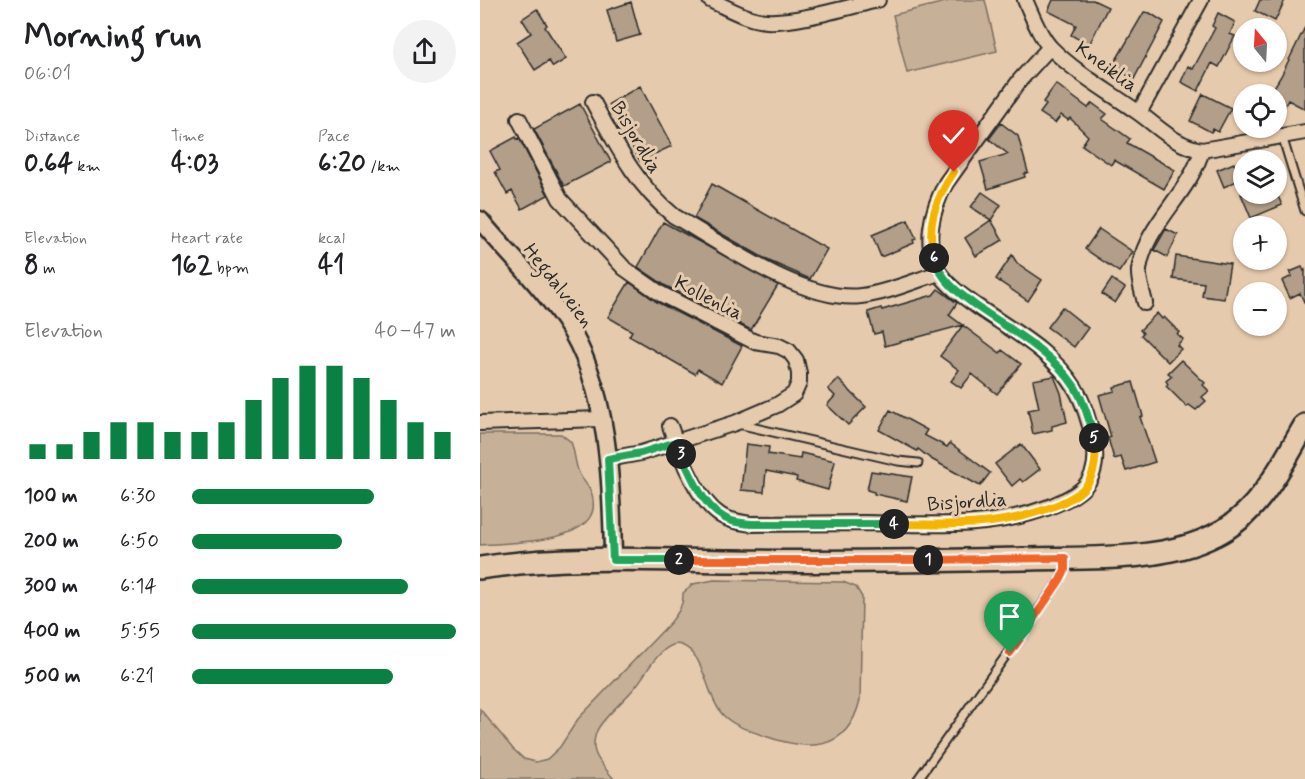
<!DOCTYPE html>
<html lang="en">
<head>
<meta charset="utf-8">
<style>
	body { margin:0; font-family:Mynerve,sans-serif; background:#f2f2f2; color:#202124; height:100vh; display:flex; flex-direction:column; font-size:22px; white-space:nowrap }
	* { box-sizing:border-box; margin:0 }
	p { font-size:20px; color:#757577 }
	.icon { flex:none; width:33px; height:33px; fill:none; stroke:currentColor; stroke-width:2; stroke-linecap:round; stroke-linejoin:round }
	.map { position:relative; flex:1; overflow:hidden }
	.side { display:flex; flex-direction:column; background:#fff; width:480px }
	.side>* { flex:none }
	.needle { width:39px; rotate:342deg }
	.fabs { position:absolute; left:753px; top:18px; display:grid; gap:12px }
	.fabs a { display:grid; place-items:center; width:54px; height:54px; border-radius:50%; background:#fff; box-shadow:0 2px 4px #0004; font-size:30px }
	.pin { position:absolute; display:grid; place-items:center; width:51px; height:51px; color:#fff; margin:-62px -26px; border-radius:50% 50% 50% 0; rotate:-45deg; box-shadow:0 0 6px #0007 }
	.pin .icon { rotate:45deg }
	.km { position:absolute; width:30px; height:30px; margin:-15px; border-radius:50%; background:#222; color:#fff; font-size:16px; line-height:30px; text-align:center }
	.round { display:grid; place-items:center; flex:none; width:63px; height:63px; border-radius:32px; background:#f2f2f2 }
	.overview { display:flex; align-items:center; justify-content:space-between; height:102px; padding:0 24px }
	h1 { font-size:33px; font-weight:700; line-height:45px }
	.stats { display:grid; grid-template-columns:repeat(3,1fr); gap:9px; height:102px; padding:6px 24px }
	.stats div { display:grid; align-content:center }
	.stats b { font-size:26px; font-weight:700 }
	.stats small { font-size:16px; font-weight:400 }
	.stats p { font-size:16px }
	.chart { height:168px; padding:12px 24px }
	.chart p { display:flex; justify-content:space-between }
	.chart svg { width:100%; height:108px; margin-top:6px; stroke:#0b8043; stroke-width:6 }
	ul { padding:0 24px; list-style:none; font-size:20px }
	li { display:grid; grid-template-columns:96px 72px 1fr; align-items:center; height:45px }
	li i { height:15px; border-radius:8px; background:#0b8043 }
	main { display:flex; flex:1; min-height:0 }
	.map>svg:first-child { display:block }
	.green { fill:#c7b098; stroke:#796e62; stroke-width:1.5 }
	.building { fill:#b29e89; stroke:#2b2b2b; stroke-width:1.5 }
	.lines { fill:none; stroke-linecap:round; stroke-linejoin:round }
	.service-casing { stroke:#2b2b2b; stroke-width:11 }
	.minor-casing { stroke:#2b2b2b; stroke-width:18 }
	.tertiary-casing { stroke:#2b2b2b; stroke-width:21 }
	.primary-casing { stroke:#2b2b2b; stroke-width:26 }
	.service { stroke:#e6caad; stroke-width:7 }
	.minor { stroke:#e6caad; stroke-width:14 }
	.tertiary { stroke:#e6caad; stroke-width:16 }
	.primary { stroke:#e6caad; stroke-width:21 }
	.split-1-casing { stroke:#fff; stroke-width:12 }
	.split-2-casing { stroke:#fff; stroke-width:12 }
	.split-3-casing { stroke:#fff; stroke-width:12 }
	.split-4-casing { stroke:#fff; stroke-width:12 }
	.split-5-casing { stroke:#fff; stroke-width:12 }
	.split-6-casing { stroke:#fff; stroke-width:12 }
	.split-7-casing { stroke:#fff; stroke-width:12 }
	.split-1 { stroke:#f0652b; stroke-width:8 }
	.split-2 { stroke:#f0652b; stroke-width:8 }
	.split-3 { stroke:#22a559; stroke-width:8 }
	.split-4 { stroke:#22a559; stroke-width:8 }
	.split-5 { stroke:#f5b400; stroke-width:8 }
	.split-6 { stroke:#22a559; stroke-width:8 }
	.split-7 { stroke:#f5b400; stroke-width:8 }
	.labels { text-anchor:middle; stroke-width:6; stroke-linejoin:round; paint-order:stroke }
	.street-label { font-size:20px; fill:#2b2b2b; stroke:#e6caad }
</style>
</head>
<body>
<main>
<section class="side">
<div class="overview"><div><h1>Morning run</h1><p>06:01</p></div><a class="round"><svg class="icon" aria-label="share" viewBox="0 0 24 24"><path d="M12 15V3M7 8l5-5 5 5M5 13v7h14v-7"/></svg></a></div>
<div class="stats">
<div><p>Distance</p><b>0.64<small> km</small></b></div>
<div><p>Time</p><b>4:03</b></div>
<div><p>Pace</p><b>6:20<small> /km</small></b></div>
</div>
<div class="stats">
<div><p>Elevation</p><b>8<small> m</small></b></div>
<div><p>Heart rate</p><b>162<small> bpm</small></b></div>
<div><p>kcal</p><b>41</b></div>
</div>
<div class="chart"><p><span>Elevation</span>40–47 m</p>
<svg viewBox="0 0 160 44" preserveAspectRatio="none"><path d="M5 44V38M15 44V38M25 44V33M35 44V29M45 44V29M55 44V33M65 44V33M75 44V29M85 44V20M95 44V11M105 44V6M115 44V6M125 44V11M135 44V20M145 44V29M155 44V33"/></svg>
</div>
<ul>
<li><b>100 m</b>6:30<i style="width:69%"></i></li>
<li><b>200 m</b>6:50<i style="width:57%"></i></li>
<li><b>300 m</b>6:14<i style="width:82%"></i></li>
<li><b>400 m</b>5:55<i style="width:100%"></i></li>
<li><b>500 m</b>6:21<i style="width:76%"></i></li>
</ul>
</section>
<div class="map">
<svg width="825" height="779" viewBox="0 0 825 779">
	<rect width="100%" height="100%" fill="#e6caad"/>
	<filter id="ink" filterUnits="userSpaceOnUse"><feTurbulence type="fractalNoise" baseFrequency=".0167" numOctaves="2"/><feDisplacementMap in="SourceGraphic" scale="12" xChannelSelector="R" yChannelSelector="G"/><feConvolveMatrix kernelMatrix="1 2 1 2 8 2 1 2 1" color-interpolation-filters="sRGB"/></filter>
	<g filter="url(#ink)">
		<path class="green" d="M473,0H505L517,51L427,73L413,15Z
			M0,434H81L91,442C95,452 95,464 99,473C102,480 109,486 111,492C130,545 30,542 0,545Z
			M234,580L363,582L376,587L382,597L380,700C367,754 326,751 282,735C270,731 255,726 245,717C226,700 226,653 201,645C193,642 186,648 181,653C171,662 165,675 156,686C145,700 129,712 119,727C116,731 114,739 114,744C113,757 126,769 134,779H0V709L33,749L44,759L56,762L67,759L80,747L98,719L190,623C197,614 204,606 203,593L213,584Z"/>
		<path class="building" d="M573,0H613L628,7L609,45L591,35L596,25L568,11Z
			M780,0H805L795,21L775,11Z
			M151,2L160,35L136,42L127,10Z
			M57,9L67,25L65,27L86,59L73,67L69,61L55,70L37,42L51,33L42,19Z
			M664,12L670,13L684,22L654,79L632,67Z
			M738,13L755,22L750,34L755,36L739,67L732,63L718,91L701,82L708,66L713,69L735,28L732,26Z
			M825,27V109L808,100L796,122V94H790L801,76Z
			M576,84L608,108L612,103L627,114L622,119L650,139L647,143L695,170L684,189L634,160L631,165L602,145L608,136L590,118L588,120L581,115L575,123L560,113L566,105L563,102Z
			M160,86L192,146L160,161L129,104Z
			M723,94L751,108L738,132L733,129L731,132L710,121Z
			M100,104L131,162L84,186L54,129Z
			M521,123L538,136L548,172L544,174L545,177L508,189L500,162L528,154L509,139Z
			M36,137L37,139L39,138L68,195L42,209L32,191L27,194L15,172L20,170L10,151Z
			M754,163L761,179L744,187L737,170Z
			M232,184L347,249L330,279L289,261L214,218Z
			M502,192L521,205L511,220L523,240L496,256L485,238L511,220L491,207Z
			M761,194H797L802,205L771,218Z
			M428,220L436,239L433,240L434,243L401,257L392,235Z
			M183,222L298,285L271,330L186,286L158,267Z
			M619,229L653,252L639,272L605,249Z
			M686,229L698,235L687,257L674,250Z
			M532,255L537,263L562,280L548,301L516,279Z
			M696,256L750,264L744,299L722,296L724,283L693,279Z
			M822,267L824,271L825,270V304L820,293L810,298L802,281L812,276L810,272Z
			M632,279L645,288L635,303L622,294Z
			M149,282L177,302L262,346L242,383L218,369L215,374L149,336L152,331L128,317Z
			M458,289L477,303L469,315L520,353L522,350L541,364L517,394L492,374L481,388L471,381L479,370L460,356L483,325L405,346L402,332L394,334L388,312L401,308L402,310L453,295Z
			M582,307L608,328L594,347L567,327Z
			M677,313L682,319L684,317L699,332L697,334L703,339L697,345L701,349L688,362L661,335L663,333L660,330Z
			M701,360L725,383L723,385L729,391L722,397L726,401L716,410L709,405L707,407L686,386L688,384L686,381L692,376L688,373Z
			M574,376L581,393L587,422L572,426V430L553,434L548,410L559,408L553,380Z
			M358,379L386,407L368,425L347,405L355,396L348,389Z
			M653,382L663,416L660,417L675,462L646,471L641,457L634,459L628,438L631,437L619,395L635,391L634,387Z
			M410,410L447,430L444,435L467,447L470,443L510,473L500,486L451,459L438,449L437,451L399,430Z
			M266,444L289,447L288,454L320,459L321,453L355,461L348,490L316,481L317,477L286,471L284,492L261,490Z
			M541,444L560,469L543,482L540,479L532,486L515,464Z
			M391,471L432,477L427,501L394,494V492L387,490Z"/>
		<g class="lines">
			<defs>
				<path id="service" d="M802,136L825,211
					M258,424L418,461L438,463
					M438,779L580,580L585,570V560"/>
				<path id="minor" d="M230,0C248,8 267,20 287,21C316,23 368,7 398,0
					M545,0C552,15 559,36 571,48C596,73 628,91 656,111C678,126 695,146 722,150L825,132
					M113,102C137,146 155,184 194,216C242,244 325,303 381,296C407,293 434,281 459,273
					M659,113L721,0
					M39,119L80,199L144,268L181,294L275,342L299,346L309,351L316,360L319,373V383L314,394L297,405L255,423L196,442L161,453L128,459
					M665,303C663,293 658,280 659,270C665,224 710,194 722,150
					M0,423L120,419
					M190,426C199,453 216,499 240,515C249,521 260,522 271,524C309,524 347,523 385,523C449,524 508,530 569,507C581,502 596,496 605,486C620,469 616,445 610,426C606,412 602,399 595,388C573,352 531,330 498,307C484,297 470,288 460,274C442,246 452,209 466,183L540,80L570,47"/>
				<path id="tertiary" d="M0,220C28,254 61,285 85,321C129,386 132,484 133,559"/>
				<path id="primary" d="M0,568C83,555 169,560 253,561C350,562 447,561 543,559C603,557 681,563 735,535C780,513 801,466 825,425"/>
			</defs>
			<use href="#service" class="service-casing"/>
			<use href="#minor" class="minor-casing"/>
			<use href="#tertiary" class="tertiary-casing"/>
			<use href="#primary" class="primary-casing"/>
			<use href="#service" class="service"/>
			<use href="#minor" class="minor"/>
			<use href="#tertiary" class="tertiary"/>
			<use href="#primary" class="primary"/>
		</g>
	</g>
	<g class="lines" filter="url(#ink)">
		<defs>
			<path id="split-1" d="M448,560L585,558V570L580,580L530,653"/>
			<path id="split-2" d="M199,560H448"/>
			<path id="split-3" d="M199,560H133L128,459L161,453L196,442L201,454"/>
			<path id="split-4" d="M201,454C212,477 225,513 252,521C258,523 265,523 271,524H414"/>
			<path id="split-5" d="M414,524C446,524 479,526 511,522C537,519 587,507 605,487C616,474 617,454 614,438"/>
			<path id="split-6" d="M454,258C462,282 480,294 499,308C532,331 572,352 595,387C604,402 610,421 614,438"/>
			<path id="split-7" d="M454,258C446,226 455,199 474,172"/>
		</defs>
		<use href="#split-1" class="split-1-casing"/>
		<use href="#split-2" class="split-2-casing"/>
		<use href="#split-3" class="split-3-casing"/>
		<use href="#split-4" class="split-4-casing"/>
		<use href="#split-5" class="split-5-casing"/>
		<use href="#split-6" class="split-6-casing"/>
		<use href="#split-7" class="split-7-casing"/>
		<use href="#split-1" class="split-1"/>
		<use href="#split-2" class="split-2"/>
		<use href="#split-3" class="split-3"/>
		<use href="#split-4" class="split-4"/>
		<use href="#split-5" class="split-5"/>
		<use href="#split-6" class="split-6"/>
		<use href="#split-7" class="split-7"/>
	</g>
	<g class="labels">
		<g class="street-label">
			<text transform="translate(627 66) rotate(36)" y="7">Kneiklia</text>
			<text transform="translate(157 137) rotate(59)" y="7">Bisjordlia</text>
			<text transform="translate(79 285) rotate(52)" y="7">Hegdalveien</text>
			<text transform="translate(229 297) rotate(27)" y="7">Kollenlia</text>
			<text transform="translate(487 501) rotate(-4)" y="7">Bisjordlia</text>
		</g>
	</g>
</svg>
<div class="fabs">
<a><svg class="needle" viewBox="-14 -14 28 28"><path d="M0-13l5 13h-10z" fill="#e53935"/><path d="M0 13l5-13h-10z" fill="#757577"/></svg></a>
<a><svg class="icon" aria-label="locate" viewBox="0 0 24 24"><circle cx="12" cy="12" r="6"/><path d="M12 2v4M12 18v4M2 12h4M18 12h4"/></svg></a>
<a><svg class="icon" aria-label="layers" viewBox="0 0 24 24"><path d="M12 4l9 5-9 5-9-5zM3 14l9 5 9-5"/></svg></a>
<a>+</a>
<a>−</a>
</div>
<div class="pin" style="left:530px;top:653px;background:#1e9e55"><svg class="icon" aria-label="arrive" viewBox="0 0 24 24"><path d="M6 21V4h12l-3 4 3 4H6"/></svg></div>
<div class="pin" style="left:474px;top:172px;background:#d93025"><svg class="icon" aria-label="check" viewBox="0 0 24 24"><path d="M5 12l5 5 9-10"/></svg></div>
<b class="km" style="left:448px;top:560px">1</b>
<b class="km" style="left:199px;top:560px">2</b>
<b class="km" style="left:201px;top:454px">3</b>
<b class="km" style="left:414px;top:524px">4</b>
<b class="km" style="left:614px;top:438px">5</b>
<b class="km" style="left:454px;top:258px">6</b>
</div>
</main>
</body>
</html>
